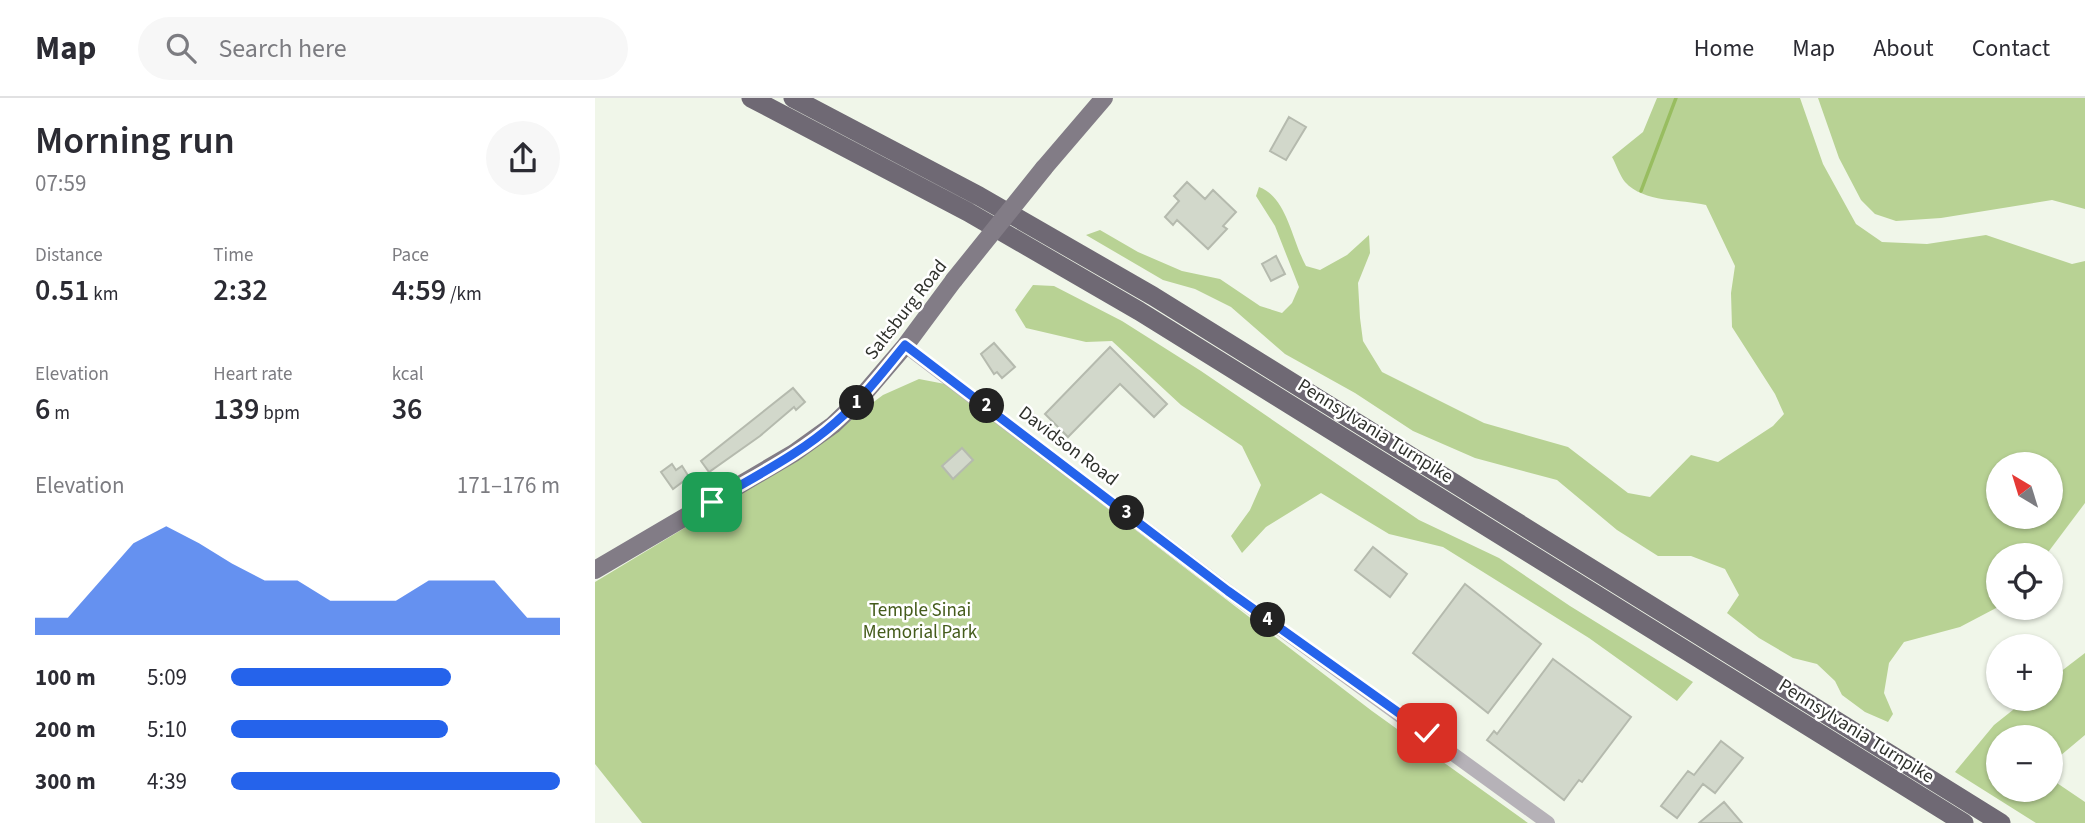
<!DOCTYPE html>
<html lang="en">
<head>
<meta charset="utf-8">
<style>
	body { margin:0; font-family:"Source Sans 3",sans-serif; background:#f7f7f7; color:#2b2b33; height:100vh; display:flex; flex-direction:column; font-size:26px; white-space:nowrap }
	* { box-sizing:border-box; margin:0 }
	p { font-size:23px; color:#7c7c81 }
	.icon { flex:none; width:38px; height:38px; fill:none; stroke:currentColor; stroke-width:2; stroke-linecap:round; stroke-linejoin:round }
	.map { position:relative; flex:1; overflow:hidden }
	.drawer { display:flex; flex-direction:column; background:#fff; width:595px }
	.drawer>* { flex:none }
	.needle { width:46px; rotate:322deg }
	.controls { position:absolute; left:1391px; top:354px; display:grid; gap:14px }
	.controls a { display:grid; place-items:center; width:77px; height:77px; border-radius:50%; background:#fff; box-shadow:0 2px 5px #0004; font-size:35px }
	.pin { position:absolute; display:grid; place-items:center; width:60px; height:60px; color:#fff; margin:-30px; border-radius:14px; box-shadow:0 4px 10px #0006 }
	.km { position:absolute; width:35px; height:35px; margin:-18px; border-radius:50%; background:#222; color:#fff; font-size:19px; line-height:35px; text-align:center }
	.round { display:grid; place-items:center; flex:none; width:74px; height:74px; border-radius:37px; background:#f7f7f7 }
	.overview { display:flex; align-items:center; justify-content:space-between; height:119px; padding:0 35px }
	h1 { font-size:38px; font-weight:600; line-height:52px }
	.stats { display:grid; grid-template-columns:repeat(3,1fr); gap:10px; height:119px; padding:7px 35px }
	.stats div { display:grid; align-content:center }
	.stats b { font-size:30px; font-weight:600 }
	.stats small { font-size:19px; font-weight:400 }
	.stats p { font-size:19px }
	.chart { height:196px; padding:14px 35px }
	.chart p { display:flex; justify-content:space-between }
	.chart svg { width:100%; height:126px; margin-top:7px; fill:#2563eb; opacity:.7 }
	ul { padding:0 35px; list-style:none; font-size:23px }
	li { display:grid; grid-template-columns:112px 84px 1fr; align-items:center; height:52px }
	li i { height:18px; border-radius:9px; background:#2563eb }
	header { display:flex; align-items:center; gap:42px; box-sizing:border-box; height:98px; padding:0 35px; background:#fff; border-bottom:2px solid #e1e1e2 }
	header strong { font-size:33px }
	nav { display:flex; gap:38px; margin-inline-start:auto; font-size:24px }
	.search { width:490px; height:63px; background:#f7f7f7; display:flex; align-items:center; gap:18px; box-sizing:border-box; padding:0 24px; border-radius:38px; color:#7c7c81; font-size:26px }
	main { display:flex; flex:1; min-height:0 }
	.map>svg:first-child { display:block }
	.green { fill:#b8d294; fill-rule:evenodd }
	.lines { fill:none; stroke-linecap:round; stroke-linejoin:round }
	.stream { stroke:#98bd60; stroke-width:3.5 }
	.building { fill:#d2d8cb; stroke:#b5baae; stroke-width:2 }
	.minor { stroke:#b6b2b8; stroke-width:14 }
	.major { stroke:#827c86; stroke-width:18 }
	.highway { stroke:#6f6974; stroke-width:19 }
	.major-bridge { stroke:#827c86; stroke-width:18 }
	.route-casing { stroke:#fff; stroke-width:14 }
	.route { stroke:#2563eb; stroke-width:9 }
	.labels { text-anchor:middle; stroke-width:5; stroke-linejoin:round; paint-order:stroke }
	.street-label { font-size:19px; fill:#2f312c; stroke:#fff }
	.park-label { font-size:19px; fill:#455c1c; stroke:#fff }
</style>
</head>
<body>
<header>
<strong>Map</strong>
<div class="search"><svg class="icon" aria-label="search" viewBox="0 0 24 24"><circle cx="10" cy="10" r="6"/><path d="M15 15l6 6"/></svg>Search here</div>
<nav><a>Home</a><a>Map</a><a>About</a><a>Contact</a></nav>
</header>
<main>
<section class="drawer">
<div class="overview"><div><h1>Morning run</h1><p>07:59</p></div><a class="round"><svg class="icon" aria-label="share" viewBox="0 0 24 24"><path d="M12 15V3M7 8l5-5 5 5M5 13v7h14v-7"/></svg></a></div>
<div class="stats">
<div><p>Distance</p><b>0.51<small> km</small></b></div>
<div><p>Time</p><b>2:32</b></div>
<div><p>Pace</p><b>4:59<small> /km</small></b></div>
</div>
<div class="stats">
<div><p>Elevation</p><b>6<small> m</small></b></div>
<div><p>Heart rate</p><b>139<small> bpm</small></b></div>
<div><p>kcal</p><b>36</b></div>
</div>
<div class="chart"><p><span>Elevation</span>171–176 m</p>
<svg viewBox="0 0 160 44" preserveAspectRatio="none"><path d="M0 44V38L10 38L20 25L30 12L40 6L50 12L60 19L70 25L80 25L90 32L100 32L110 32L120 25L130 25L140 25L150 38L160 38V44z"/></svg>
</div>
<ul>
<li><b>100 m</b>5:09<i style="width:67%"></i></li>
<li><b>200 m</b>5:10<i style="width:66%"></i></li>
<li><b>300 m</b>4:39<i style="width:100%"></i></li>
</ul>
</section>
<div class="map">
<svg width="1490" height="725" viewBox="0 0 1490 725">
	<rect width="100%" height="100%" fill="#f0f6e9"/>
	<path class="green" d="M1062,0H1205L1228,66L1261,126L1287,144L1332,146L1391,137L1477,166L1490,163V405L1451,457H1404L1403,509L1365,529L1309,544L1294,565L1289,595L1298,616L1293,624L1270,614L1247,597L1240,583L1222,566L1198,560L1164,540L1132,515L1144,497L1130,471L1096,458H1063L1022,432L962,382L880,360L818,333L760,295L690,256L636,209L600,191L568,182L491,137L505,132L543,154L587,173L625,181L665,208L687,215L697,205L704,189L680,128L661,98L664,89C692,99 697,143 711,168L725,172L752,157L774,137L775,155L763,185L765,220L768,243L787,274L889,325L973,349L1033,395L1055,399L1096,357L1123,364L1178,328L1189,316L1180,296L1137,229L1136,195L1140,168L1111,107C1086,101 1049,105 1030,84C1025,78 1021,66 1017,59L1048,34ZM1404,366H1456V418H1404Z
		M1223,0H1490V111L1457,102L1346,120L1301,123L1280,116L1266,102L1244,60Z
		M438,187L459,188L527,223L606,273L824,422L904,460L975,508L1098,584L1082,603L994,540L848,449L794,436L726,395L671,429L647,455L636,438L655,412L666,387L647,348L586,307L517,243L491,244L431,230L420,212Z
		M324,281L350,286L777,613L933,725H47L0,666V484L194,367L288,297Z
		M1490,555V637L1459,663L1456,669V639H1404V691H1456V681L1490,704V725H1441L1360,674L1399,627L1433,600H1456V581Z"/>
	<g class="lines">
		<path class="stream" d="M1046,93L1081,0"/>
	</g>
	<path class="building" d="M694,19L711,29L691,62L675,53Z
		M592,84L610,101L618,92L641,114L628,128L632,131L613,151L582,122L578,127L570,119L584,103L579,98Z
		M681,158L690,176L676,183L667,166Z
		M399,245L420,269L407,280L402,274L399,276L386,256Z
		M515,249L572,306L559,319L525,286L473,339L450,316Z
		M198,290L210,304L201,312L199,309L165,338L114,374L106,363Z
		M367,350L378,362L358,381L347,368Z
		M77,366L81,372L87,368L94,379L78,391L66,374Z
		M778,449L812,476L795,499L760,472Z
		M870,486L946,546L893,615L818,555Z
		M958,561L1036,619L987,684L984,682L969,702L892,642L899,633L902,636Z
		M1126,643L1148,660L1120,695L1108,686L1082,720L1066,708L1093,673L1099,677Z
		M1129,704L1147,725H1104Z"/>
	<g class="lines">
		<path class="minor" d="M310,248L633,493L953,725"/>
		<path class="major" d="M449,70L509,0
			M0,472L199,355L238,327L262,304L310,248L359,182"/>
		<path class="highway" d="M156,0L373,114L544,213L1369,725
			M198,0L384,98L558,198L1406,725"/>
		<path class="major-bridge" d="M359,182L449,70"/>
	</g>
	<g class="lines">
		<defs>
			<path id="route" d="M117,404C158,379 204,357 241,324C267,301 288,274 310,247L633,493L832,635"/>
		</defs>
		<use href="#route" class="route-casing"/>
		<use href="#route" class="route"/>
	</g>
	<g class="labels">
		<g class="street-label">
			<text transform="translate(310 211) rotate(-52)" y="7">Saltsburg Road</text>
			<text transform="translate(781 332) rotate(32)" y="7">Pennsylvania Turnpike</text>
			<text transform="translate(474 347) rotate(37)" y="7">Davidson Road</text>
			<text transform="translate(1262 632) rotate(32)" y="7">Pennsylvania Turnpike</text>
		</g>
		<g class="park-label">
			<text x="325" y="518">Temple Sinai<tspan x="325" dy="22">Memorial Park</tspan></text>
		</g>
	</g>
</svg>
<div class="controls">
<a><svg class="needle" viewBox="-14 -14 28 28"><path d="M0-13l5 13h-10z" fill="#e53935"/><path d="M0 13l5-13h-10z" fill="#7c7c81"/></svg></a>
<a><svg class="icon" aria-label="locate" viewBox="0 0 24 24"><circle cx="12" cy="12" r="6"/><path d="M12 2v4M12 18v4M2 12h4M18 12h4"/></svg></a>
<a>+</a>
<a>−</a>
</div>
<div class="pin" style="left:117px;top:404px;background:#1e9e55"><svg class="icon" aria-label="arrive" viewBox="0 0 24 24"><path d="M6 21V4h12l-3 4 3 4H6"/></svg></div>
<div class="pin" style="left:832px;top:635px;background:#d93025"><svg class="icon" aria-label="check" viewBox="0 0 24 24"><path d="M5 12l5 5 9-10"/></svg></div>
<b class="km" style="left:262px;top:305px">1</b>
<b class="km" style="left:392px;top:308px">2</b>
<b class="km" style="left:532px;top:415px">3</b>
<b class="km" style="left:673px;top:522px">4</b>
</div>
</main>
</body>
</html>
